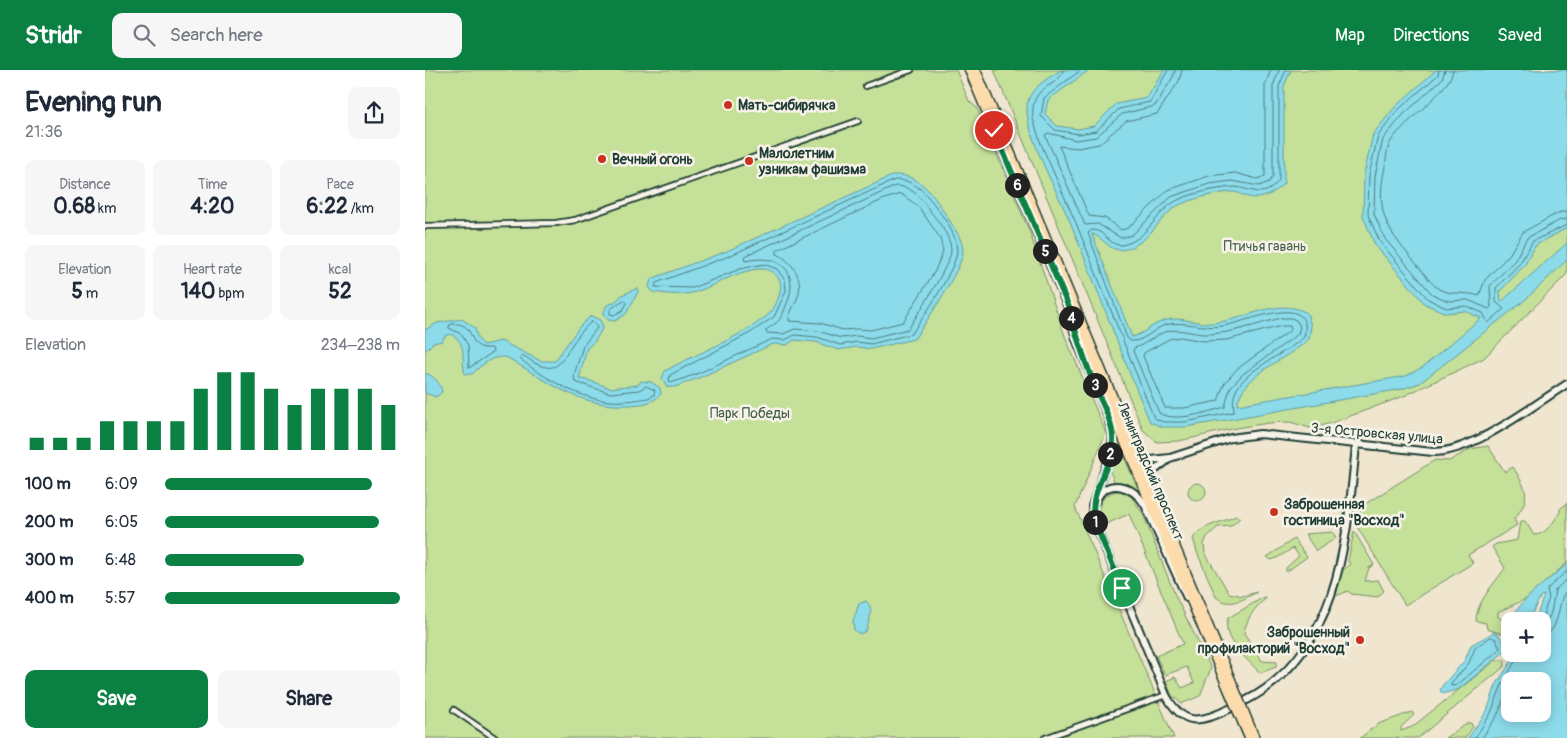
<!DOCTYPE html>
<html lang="en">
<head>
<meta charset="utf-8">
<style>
	body { margin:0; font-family:Pangolin,sans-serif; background:#f6f6f7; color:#1f2937; height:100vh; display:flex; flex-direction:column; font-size:19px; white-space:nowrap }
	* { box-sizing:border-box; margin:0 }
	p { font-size:16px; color:#747a83 }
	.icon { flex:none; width:28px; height:28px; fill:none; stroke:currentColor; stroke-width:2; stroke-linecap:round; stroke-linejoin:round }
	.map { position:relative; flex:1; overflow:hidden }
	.details { display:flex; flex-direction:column; background:#fff; width:425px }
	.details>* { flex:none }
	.fabs { position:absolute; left:1076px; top:542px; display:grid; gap:10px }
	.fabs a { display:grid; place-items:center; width:50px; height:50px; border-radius:10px; background:#fff; box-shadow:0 2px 12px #0003; font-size:25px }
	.pin { position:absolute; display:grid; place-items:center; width:42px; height:42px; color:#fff; margin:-21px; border:2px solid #fff; border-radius:50%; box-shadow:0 1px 5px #0007 }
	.km { position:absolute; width:25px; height:25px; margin:-12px; border-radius:50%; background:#222; color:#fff; font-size:14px; line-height:25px; text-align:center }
	.round { display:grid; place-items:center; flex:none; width:52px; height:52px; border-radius:10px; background:#f6f6f7 }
	.overview { display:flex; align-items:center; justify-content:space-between; height:85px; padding:0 25px }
	h1 { font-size:28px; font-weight:700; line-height:38px }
	.figures { display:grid; grid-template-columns:repeat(3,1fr); gap:8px; height:85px; padding:5px 25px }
	.figures div { display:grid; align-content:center; border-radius:10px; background:#f6f6f7; text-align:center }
	.figures b { font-size:21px; font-weight:700 }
	.figures small { font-size:14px; font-weight:400 }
	.figures p { font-size:14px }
	.chart { height:140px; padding:10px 25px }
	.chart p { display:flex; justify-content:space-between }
	.chart svg { width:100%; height:90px; margin-top:5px; stroke:#0b8043; stroke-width:6 }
	.primary-button { display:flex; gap:10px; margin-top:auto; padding:10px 25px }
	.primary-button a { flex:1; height:58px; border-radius:10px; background:#0b8043; color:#fff; font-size:20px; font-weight:700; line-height:58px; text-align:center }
	.primary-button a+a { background:#f6f6f7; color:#1f2937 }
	ul { padding:0 25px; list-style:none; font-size:16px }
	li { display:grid; grid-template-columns:80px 60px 1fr; align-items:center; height:38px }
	li i { height:12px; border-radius:6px; background:#0b8043 }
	header { display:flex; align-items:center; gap:30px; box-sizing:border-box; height:70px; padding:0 25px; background:#0b8043; color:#fff }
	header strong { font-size:24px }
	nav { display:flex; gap:28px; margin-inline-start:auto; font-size:18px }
	.search { width:350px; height:45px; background:#f6f6f7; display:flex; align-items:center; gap:12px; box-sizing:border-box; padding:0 18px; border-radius:10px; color:#747a83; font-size:19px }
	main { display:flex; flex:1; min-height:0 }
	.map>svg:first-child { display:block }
	.green { fill:#c5e098; stroke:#728e66 }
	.water { fill:#8cdbea; stroke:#609ca1; fill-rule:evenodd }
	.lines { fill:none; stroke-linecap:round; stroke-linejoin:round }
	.shore { stroke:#4b7c7d; stroke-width:1 }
	.street-casing { stroke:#1f3d34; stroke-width:8 }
	.secondary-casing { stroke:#1f3d34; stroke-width:10 }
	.primary-casing { stroke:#1f3d34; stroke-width:11 }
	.street { stroke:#f7f3e8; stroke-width:4.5 }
	.secondary { stroke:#f7f3e8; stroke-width:6 }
	.primary { stroke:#fcdcac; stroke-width:8 }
	.primary-bridge-casing { stroke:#1f3d34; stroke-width:11; stroke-linecap:butt }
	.primary-bridge { stroke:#fcdcac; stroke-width:8 }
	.route-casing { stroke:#fff; stroke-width:10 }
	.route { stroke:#0b8043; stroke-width:6 }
	.poi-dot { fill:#c8321e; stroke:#f7f3e8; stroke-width:2 }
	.labels { text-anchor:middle; stroke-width:5; stroke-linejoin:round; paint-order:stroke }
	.poi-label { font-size:14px; font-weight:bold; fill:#1f3d34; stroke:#f7f3e8; text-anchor:start }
	.park-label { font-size:14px; fill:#405e48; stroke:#f7f3e8 }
	.street-label { font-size:14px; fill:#1f3d34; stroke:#f7f3e8 }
</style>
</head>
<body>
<header>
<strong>Stridr</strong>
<div class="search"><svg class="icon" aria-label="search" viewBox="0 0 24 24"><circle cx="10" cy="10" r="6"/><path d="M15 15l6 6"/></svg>Search here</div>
<nav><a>Map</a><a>Directions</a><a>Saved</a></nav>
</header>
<main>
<section class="details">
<div class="overview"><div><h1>Evening run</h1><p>21:36</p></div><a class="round"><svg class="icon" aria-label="share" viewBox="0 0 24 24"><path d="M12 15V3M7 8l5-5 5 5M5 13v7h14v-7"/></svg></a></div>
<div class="figures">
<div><p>Distance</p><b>0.68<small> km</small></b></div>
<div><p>Time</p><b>4:20</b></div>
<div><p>Pace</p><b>6:22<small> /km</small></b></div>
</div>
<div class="figures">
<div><p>Elevation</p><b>5<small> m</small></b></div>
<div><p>Heart rate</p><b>140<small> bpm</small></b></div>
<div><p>kcal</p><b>52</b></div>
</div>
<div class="chart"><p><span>Elevation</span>234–238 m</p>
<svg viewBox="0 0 160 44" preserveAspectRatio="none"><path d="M5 44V38M15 44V38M25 44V38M35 44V30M45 44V30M55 44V30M65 44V30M75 44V14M85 44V6M95 44V6M105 44V14M115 44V22M125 44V14M135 44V14M145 44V14M155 44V22"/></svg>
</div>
<ul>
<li><b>100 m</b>6:09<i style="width:88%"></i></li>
<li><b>200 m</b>6:05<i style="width:91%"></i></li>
<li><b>300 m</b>6:48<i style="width:59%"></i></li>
<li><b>400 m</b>5:57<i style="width:100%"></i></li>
</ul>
<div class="primary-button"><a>Save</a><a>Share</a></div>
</section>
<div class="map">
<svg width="1142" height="668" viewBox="0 0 1142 668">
	<rect width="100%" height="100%" fill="#f0e6d0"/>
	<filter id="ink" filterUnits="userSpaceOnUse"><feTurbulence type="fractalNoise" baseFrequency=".02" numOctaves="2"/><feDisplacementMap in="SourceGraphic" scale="10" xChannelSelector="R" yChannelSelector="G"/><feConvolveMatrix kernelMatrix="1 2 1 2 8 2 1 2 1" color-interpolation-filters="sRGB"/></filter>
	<g filter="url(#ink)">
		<path class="green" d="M0,0H531L544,31L552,38L605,163L640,266L681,363L650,437L749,668H0Z
			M569,0H1142V204L1059,288L979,326L904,354L885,358L865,352L844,353L811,358L754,371L732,372L718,360Z
			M692,374L694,375L716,426L703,415L690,413L683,397Z
			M1063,376L1080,402L1088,397C1102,420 1107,427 1089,449L1092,455L1043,485L1048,493L980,535L931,455L937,436L1010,390L1024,391L1045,379Z
			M763 422a9 9 0 1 1 18 0a9 9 0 1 1-18 0Z
			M695,421L706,426L718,444L750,525L786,598L775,626L756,634L750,627L748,628L741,611L750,607L757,618L769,613L762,597L740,605L731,586L758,574L704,444L679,455L680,460C667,446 674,421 695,421Z
			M1142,433V493L1101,529L1073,542V547L1081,552L1080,563L1078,564L1062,559L1061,553L1051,551C1051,532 1070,513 1080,498L1067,477L1071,474L1092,470L1095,451H1100L1109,465C1121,465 1129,451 1135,442V439Z
			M811,446L815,448L806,456L793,457L782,467L779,474L780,483L804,523L818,526L832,522C818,530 804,538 791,527L772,482L768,468C779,454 796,453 811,446Z
			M929,461L949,495L944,498L940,511L953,510L959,521L953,527L926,524L923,521L911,526L916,502L925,494L923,491Z
			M908,462L911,468L891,481L880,464Z
			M869,469L882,487L861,502V498L874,486L868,478L852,488L846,490L842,487Z
			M839,527L842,528C830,536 821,550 819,563L837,591L852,592L851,597L835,603C823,589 795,570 803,548Z
			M1071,590H1080V596L993,668H935L953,654L987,642L989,645L976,657V661L987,657Z
			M1043,653H1046L1048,657L1040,668H1020Z"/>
		<path class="water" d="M636,0H664L623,30L620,44L632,56L653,59L669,56L691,34L722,28L739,0H866L859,16V113C850,123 837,131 823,127C818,125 813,122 808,122C795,122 760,130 749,138C731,152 721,177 696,180C684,181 678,167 667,164L707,267C718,264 727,255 738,251C753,246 765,252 780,253C814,255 850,225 882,243L886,256L884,269C862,290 818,303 812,335L981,306L998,297L1056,248L1040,241L1021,243L1000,234L950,175L938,146L939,104L948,64L970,37L1011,0H1142V158L1111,175L1099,196L1075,221L1076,232L1142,173V190L1100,230L995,313L977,319L761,357H737L725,352C697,287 673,220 646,154C634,125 601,67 602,38C602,19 622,9 636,0Z
			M469,105C497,104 509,127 523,148C529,158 538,169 538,182C537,198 500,255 489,269L446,279L432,277L413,280L391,272L369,270L362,275L348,274L276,307L250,317H242L237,308L240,301C270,284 319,266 344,244C351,238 359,217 354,209C351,204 345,200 339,199C315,198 291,216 270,222C258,226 240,224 228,222L224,217L226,209L302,181Z
			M213,218V222L201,244L190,251L183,250L178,244L182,235L190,232L197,225Z
			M166,246L175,250L178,257L170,271L162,278L154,309L163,310L185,318L213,315L216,311L226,312L235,318L236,324C227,334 217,334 204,335C155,338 122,311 81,287C66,286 58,294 47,304H40C35,288 44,273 25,264L20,266L17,271L8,273L0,281V260L12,253L37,249L50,258L52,267L58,275L76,271L116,291H130L155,256Z
			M0,303C9,306 15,312 17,322L11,327L0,323Z
			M1142,494V668H1043L1062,641L1071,615L1091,584H1118V551H1110L1119,525L1116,526L1103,551H1085V565L1082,560C1088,533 1122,512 1142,494ZM1085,611H1118V644H1085Z
			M441,531C450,539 444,550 441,561L435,564L429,560L428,551L434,534Z
			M1069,562L1074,565L1081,576L1079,582L1034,619L1018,624L1015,621L1017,616L1040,590L1046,575Z"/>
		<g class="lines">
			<path class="shore" d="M638,0C635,19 604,12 608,49L616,74L651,153L729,348L738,352H760L809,342C809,336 807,331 810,323C819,299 861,284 879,267C891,219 818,254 797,256C778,259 759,250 740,255C728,259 719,272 706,271L702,268L663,163L667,160C679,159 684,176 696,175C719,172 729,147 746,134C756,127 775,122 787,120C793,119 803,117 810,117C828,119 840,130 854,110V16L861,0
				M656,0L619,28L616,46L630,60L654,64L671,61L694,39L725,32L743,0
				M750,0L748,7L730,36L697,44L671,67L651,70L623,63L620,65L660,155L673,154L696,168L707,165L746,127L784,114L807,111L834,116L844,112L848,107V16L854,0
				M757,0L754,11L732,44L701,51L674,74L653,78L634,76L664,146L680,148L696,160L703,158L743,120L784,106L810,103L832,109L840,106V15L846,0
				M1014,0L1013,5L973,40L953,66L944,105L943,145L955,172L1003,229L1021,238L1041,236L1058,243L1063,253L1079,239L1071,232V218L1095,193L1108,171L1142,155
				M1020,0L1017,9L978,45L958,69L950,106L949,144L960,169L1007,224L1023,231L1043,230L1064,239L1066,237L1065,216L1090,190L1102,168L1135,150L1142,149
				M1028,0C1027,19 979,51 966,71C962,78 961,89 960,97C949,145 964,162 993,196C999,203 1006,214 1014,219C1026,226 1040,221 1054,226L1060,210L1084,185L1098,162L1133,143L1142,141
				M470,110C487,109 498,120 508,133C518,147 531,162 532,180C533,195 497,251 486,264L446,274L432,272L415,275L392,267L370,265L360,270L347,269L274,303L249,312L244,311L245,305L325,263L349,247L361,221L360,210L352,199L339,194L315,199L267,218L230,217L231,213L304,186Z
				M471,116C485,116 495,126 502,137C511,149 526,165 526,181C526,193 491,248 483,259L446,268L432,266L416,268L393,261L370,259L358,264L341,263V260C345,257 351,254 354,250C357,247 359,241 361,236C376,201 355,183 320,191L319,187Z
				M476,124L493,136L515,168L518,181L510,201L478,252L446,260L432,259L418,260L395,253L364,251C363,243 371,234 373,226C379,208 367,191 352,184V180L457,130Z
				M199,230L202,233L198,240L189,245L185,244V240Z
				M856,248H867L872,251L875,257L873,264L818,304L805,318L800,337C782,342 751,353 734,343L708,281L709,278C721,275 730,264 743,261C756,258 767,264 781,264C806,264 832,254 856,248Z
				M166,252L170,253L172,258L158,276L149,305L150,312L185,323L214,320L221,316L230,320L229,325L223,328C211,330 197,332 185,331C154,329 118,307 95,289L97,285C103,288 108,293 114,295C134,303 137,289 146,276C152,267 158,259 166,252Z
				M26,254C55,251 38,281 67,278L68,282L44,298L43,275L36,264L24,258Z
				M857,256H865L866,260L812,299L799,314L793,331L759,338H740L718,286L719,283L744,269L755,267L779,271L801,270Z
				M1116,551L1124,528L1122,519L1142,501
				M1118,559L1126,543L1130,520L1142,509
				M1066,567L1071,569L1075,579L1032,615L1026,616V613L1044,593L1050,578Z
				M1118,568C1138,557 1131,529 1142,520
				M1050,668L1066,643L1076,617L1094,584
				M1057,668L1072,646L1085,614"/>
			<defs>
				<path id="street" d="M441,16L486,0
					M0,156L131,153L150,150L433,51
					M29,640L70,668
					M620,668L741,625"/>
				<path id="secondary" d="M647,253L651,269L683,347L688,367L685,384L667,436L669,451L678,473L741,625C758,657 775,653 804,639
					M713,387L726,390L745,388L806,368L835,364L1008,382C1049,382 1107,336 1142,314
					M723,410L730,400L744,389
					M670,432C681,406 708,415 720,435L762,528
					M822,630C915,581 922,468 931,375"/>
				<path id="primary" d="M544,0L803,619
					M551,0L809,617"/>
			</defs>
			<use href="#street" class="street-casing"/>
			<use href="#secondary" class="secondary-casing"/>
			<use href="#primary" class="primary-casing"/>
			<use href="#street" class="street"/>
			<use href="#secondary" class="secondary"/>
			<use href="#primary" class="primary"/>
			<defs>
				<path id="primary-bridge" d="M809,617L830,668
					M803,619L824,668"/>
			</defs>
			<use href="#primary-bridge" class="primary-bridge-casing"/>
			<use href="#primary-bridge" class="primary-bridge"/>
		</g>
	</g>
	<g class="lines" filter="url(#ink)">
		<defs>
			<path id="route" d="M569,60L645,240C651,268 661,293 671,320C678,334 686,350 688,366C690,396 663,418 669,450L697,518"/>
		</defs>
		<use href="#route" class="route-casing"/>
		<use href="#route" class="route"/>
	</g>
	<g class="poi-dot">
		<circle cx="303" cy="35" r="5"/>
		<circle cx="177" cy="89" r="5"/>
		<circle cx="324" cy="91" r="5"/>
		<circle cx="849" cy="442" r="5"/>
		<circle cx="935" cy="570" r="5"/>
	</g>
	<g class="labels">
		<g class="poi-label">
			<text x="313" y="40">Мать-сибирячка</text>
			<text x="334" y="88">Малолетним<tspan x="334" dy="16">узникам фашизма</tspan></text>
			<text x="187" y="94">Вечный огонь</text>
			<text x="859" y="439">Заброшенная<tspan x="859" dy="16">гостиница "Восход"</tspan></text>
			<text x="925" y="567" text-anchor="end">Заброшенный<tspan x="925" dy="16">профилакторий "Восход"</tspan></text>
		</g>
		<g class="park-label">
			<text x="840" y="181">Птичья гавань</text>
			<text x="325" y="348">Парк Победы</text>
		</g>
		<g class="street-label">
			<text transform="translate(952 363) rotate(5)" y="5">3-я Островская улица</text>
			<text transform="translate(726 401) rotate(67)" y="5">Ленинградский проспект</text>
		</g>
	</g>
</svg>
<div class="fabs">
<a>+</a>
<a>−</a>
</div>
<div class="pin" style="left:697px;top:518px;background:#1e9e55"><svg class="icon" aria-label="arrive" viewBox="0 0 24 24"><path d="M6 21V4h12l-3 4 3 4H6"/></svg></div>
<div class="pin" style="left:569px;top:60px;background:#d93025"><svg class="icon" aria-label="check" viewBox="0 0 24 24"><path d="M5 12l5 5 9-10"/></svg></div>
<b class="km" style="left:670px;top:452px">1</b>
<b class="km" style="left:685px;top:384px">2</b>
<b class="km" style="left:670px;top:315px">3</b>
<b class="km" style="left:646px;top:248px">4</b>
<b class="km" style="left:620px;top:181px">5</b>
<b class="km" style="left:592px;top:115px">6</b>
</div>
</main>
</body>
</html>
